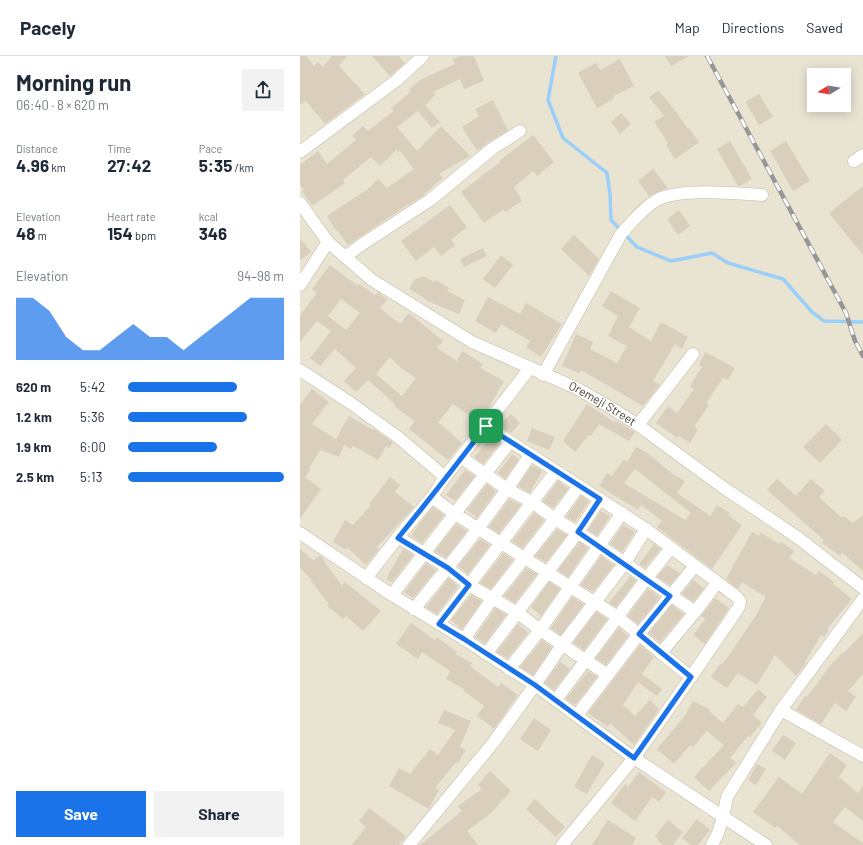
<!DOCTYPE html>
<html lang="en">
<head>
<meta charset="utf-8">
<style>
	body { margin:0; font-family:Barlow,sans-serif; background:#f2f2f3; color:#1f2937; height:100vh; display:flex; flex-direction:column; font-size:15px; white-space:nowrap }
	* { box-sizing:border-box; margin:0 }
	p { font-size:13px; color:#747a83 }
	.icon { flex:none; width:22px; height:22px; fill:none; stroke:currentColor; stroke-width:2; stroke-linecap:round; stroke-linejoin:round }
	.map { position:relative; flex:1; overflow:hidden }
	.drawer { display:flex; flex-direction:column; background:#fff; width:300px }
	.drawer>* { flex:none }
	.needle { width:26px; rotate:259deg }
	.controls { position:absolute; left:507px; top:12px; display:grid; gap:8px }
	.controls a { display:grid; place-items:center; width:44px; height:44px; border-radius:0px; background:#fff; box-shadow:0 2px 10px #0003; font-size:20px }
	.pin { position:absolute; display:grid; place-items:center; width:34px; height:34px; color:#fff; margin:-17px; border-radius:8px; box-shadow:0 2px 6px #0006 }
	.round { display:grid; place-items:center; flex:none; width:42px; height:42px; border-radius:0px; background:#f2f2f3 }
	.head { display:flex; align-items:center; justify-content:space-between; height:68px; padding:0 16px }
	h1 { font-size:22px; font-weight:700; line-height:30px }
	.metrics { display:grid; grid-template-columns:repeat(3,1fr); gap:6px; height:68px; padding:4px 16px }
	.metrics div { display:grid; align-content:center }
	.metrics b { font-size:17px; font-weight:700 }
	.metrics small { font-size:11px; font-weight:400 }
	.metrics p { font-size:11px }
	.chart { height:112px; padding:8px 16px }
	.chart p { display:flex; justify-content:space-between }
	.chart svg { width:100%; height:72px; margin-top:4px; fill:#1a73e8; opacity:.7 }
	.button { display:flex; gap:8px; margin-top:auto; padding:8px 16px }
	.button a { flex:1; height:46px; border-radius:0px; background:#1a73e8; color:#fff; font-size:16px; font-weight:700; line-height:46px; text-align:center }
	.button a+a { background:#f2f2f3; color:#1f2937 }
	ul { padding:0 16px; list-style:none; font-size:13px }
	li { display:grid; grid-template-columns:64px 48px 1fr; align-items:center; height:30px }
	li i { height:10px; border-radius:5px; background:#1a73e8 }
	header { display:flex; align-items:center; gap:24px; box-sizing:border-box; height:56px; padding:0 20px; background:#fff; border-bottom:1px solid #e0e1e3 }
	header strong { font-size:19px }
	nav { display:flex; gap:22px; margin-inline-start:auto; font-size:14px }
	main { display:flex; flex:1; min-height:0 }
	.map>svg:first-child { display:block }
	.residential { fill:#e9e3d2; fill-rule:evenodd }
	.lines { fill:none; stroke-linecap:round; stroke-linejoin:round }
	.stream { stroke:#9acff9; stroke-width:3.5 }
	.building { fill:#dacfbc; fill-rule:evenodd }
	.street-casing { stroke:#c1b9a6; stroke-width:13 }
	.street { stroke:#fff; stroke-width:12 }
	.rail-casing { stroke:#969696; stroke-width:4.5 }
	.rail { stroke:#fff; stroke-width:3; stroke-dasharray:9; stroke-linecap:butt }
	.route-casing { stroke:#fff; stroke-width:8 }
	.route { stroke:#1a73e8; stroke-width:5 }
	.labels { text-anchor:middle; stroke-width:3.5; stroke-linejoin:round; paint-order:stroke }
	.street-label { font-size:12px; fill:#484134; stroke:#fff }
</style>
</head>
<body>
<header>
<strong>Pacely</strong>
<nav><a>Map</a><a>Directions</a><a>Saved</a></nav>
</header>
<main>
<section class="drawer">
<div class="head"><div><h1>Morning run</h1><p>06:40 · 8 × 620 m</p></div><a class="round"><svg class="icon" aria-label="share" viewBox="0 0 24 24"><path d="M12 15V3M7 8l5-5 5 5M5 13v7h14v-7"/></svg></a></div>
<div class="metrics">
<div><p>Distance</p><b>4.96<small> km</small></b></div>
<div><p>Time</p><b>27:42</b></div>
<div><p>Pace</p><b>5:35<small> /km</small></b></div>
</div>
<div class="metrics">
<div><p>Elevation</p><b>48<small> m</small></b></div>
<div><p>Heart rate</p><b>154<small> bpm</small></b></div>
<div><p>kcal</p><b>346</b></div>
</div>
<div class="chart"><p><span>Elevation</span>94–98 m</p>
<svg viewBox="0 0 160 44" preserveAspectRatio="none"><path d="M0 44V6L10 6L20 14L30 30L40 38L50 38L60 30L70 22L80 30L90 30L100 38L110 30L120 22L130 14L140 6L150 6L160 6V44z"/></svg>
</div>
<ul>
<li><b>620 m</b>5:42<i style="width:70%"></i></li>
<li><b>1.2 km</b>5:36<i style="width:76%"></i></li>
<li><b>1.9 km</b>6:00<i style="width:57%"></i></li>
<li><b>2.5 km</b>5:13<i style="width:100%"></i></li>
</ul>
<div class="button"><a>Save</a><a>Share</a></div>
</section>
<div class="map">
<svg width="563" height="789" viewBox="0 0 563 789">
	<rect width="100%" height="100%" fill="#f5f0e5"/>
	<path class="residential" d="M0,0H563V789H0ZM514,19H544V49H514Z"/>
	<g class="lines">
		<path class="stream" d="M256,0L248,44L263,82L307,117L310,138L311,164L337,191L371,205L412,197L428,207L483,223L512,256L524,265L563,266"/>
	</g>
	<path class="building" d="M0,0H6L14,10L18,6L23,11L32,0H47L39,10L65,38L25,68L6,45L0,49Z
		M72,0H99L105,7L90,20Z
		M161,0H174L184,25L164,33L160,23L133,36L136,38L125,49L140,66L132,72L118,55L97,71L117,95L141,70L170,100L139,118L143,122L123,139V140L108,149V148L97,156L48,189L38,175L37,176L27,160L68,133L78,123L87,132L114,113L100,95L98,96L96,94L80,110L71,101L43,124L45,127L12,150L2,135L4,134L0,128V109L18,95L27,108L56,84L52,80L63,70L68,75L94,55L91,52L111,36L109,34L120,24L155,8L153,3Z
		M365,0H389L371,10Z
		M320,3L334,30L314,40L315,42L297,52L278,17L296,7L300,14Z
		M358,34L374,53L388,73L389,72L399,86L375,103L366,89L368,87L354,66L364,60L349,41Z
		M459,38L473,61L459,69L445,46Z
		M193,44L208,74L189,86L177,95L162,71L179,60L175,53Z
		M321,57L331,68L320,78L311,66Z
		M233,79L254,106L237,120L233,115L214,131L222,145L205,156L204,153L184,167L161,136L182,120V119L200,107L199,105Z
		M430,85L452,123L440,130H438L417,93Z
		M486,85L510,125L493,135L470,95Z
		M353,113L368,132L349,140L338,125Z
		M563,130V199L529,157Z
		M150,149L167,171L151,184L155,189L141,200L134,191L116,205L101,185Z
		M379,154L390,170L378,179L367,163Z
		M274,179L299,203L289,220L261,193Z
		M0,182L11,196L0,205Z
		M183,192L187,200L164,211L160,203Z
		M201,199L213,209L195,232L183,223Z
		M30,209L58,230L59,228L75,239L78,236L87,244L80,252L100,268L109,257L143,285L137,292L157,305L162,295L183,308L180,312L204,325L187,355L178,366L153,348L138,366L162,387L148,404L109,373L115,365L94,350L95,348L68,324L56,336L44,325L56,312L35,293L20,310L10,302L31,275L17,265L0,286V259L17,237L12,233ZM41,243L60,257L46,274L28,260ZM90,301L101,312L116,322L102,340L76,318Z
		M124,220L134,226L135,224L149,232L147,235L165,244L159,258L125,244L126,243L109,233L114,224Z
		M311,235L340,252L329,271L351,285L361,266L388,281L382,293L375,288L353,325L360,329L343,350L281,314L279,317L262,310L276,278L293,286L290,293L317,307L327,290L308,280L318,260L302,250Z
		M188,241L220,258L226,247L262,268L241,301L226,291L230,285L201,268L196,277L175,265Z
		M405,296L435,312L428,324L423,322L406,347L409,349L394,371L398,373L390,387L379,380L377,382L356,367L368,350L377,357L394,333L390,330L402,311L399,309Z
		M12,333L29,346L12,368L36,383L49,360L73,374L74,373L93,387L89,392L86,390L78,404L53,390L51,393L44,389L39,401L20,394L9,412L11,414L5,421L21,433L0,463V349Z
		M287,348L314,366L315,364L335,376L329,385L299,368L291,380L289,379L275,396L263,385Z
		M211,358L220,367L211,377L201,371L202,369L201,368Z
		M526,368L542,384L520,407L503,391Z
		M232,372L255,381L249,394L227,385Z
		M191,382L199,388L183,408L174,401Z
		M336,391L346,396L373,418L385,425L377,437L410,460L417,449L430,457L428,459L442,469L412,513L357,471L362,465L341,449L338,454L299,430L307,417L312,420L324,403L327,406ZM335,413L391,457L385,464L324,427Z
		M212,398L219,403L205,423L198,417Z
		M232,409L242,415L230,437L218,430Z
		M165,414L175,420L155,445L146,439Z
		M90,421L100,429L95,436L114,451L77,491L79,493L66,509L47,491L46,494L33,486L45,464L53,469L71,449L69,448Z
		M477,423L496,440L511,423L525,435L519,441L542,462L544,460L553,467L563,459V515L542,497L540,500L522,487L524,484L467,434Z
		M258,425L268,433L253,452L243,445Z
		M187,428L196,435L177,462L167,454Z
		M281,440L289,445L275,466L266,461Z
		M209,443L221,449L199,477L189,471Z
		M133,451L144,459L122,487L111,480L120,467Z
		M301,455L310,460L297,480L288,474Z
		M234,457L244,464L223,492L212,485Z
		M156,468L167,475L146,502L135,495Z
		M323,469L335,476L322,496L310,488Z
		M257,473L267,479L246,506L235,500Z
		M452,476L459,480L461,477L479,488L481,486L494,495L489,502L516,519L519,515L534,526L533,528L552,543L527,573L529,574L524,581L521,579L505,606L506,607L496,620L475,599L457,629L438,617L427,632L411,621L421,607L422,608L427,602L455,561L466,541L442,526L438,533L426,523Z
		M180,483L190,489L168,518L158,510Z
		M280,486L288,492L268,521L258,514Z
		M354,488L360,493L345,512L339,508Z
		M0,493L13,504L20,500L22,501L26,508L42,530L45,526L81,555L63,575L46,560L43,563L27,550L29,548L11,525L12,524L0,512Z
		M103,493L113,499L92,526L86,523Z
		M203,497L213,504L191,533L180,527Z
		M301,500L314,509L293,536L281,529Z
		M126,507L136,514L113,542L104,536Z
		M367,509L380,517L370,529L357,521Z
		M226,512L237,518L215,547L204,540Z
		M330,520L336,524L316,551L309,547Z
		M149,522L158,530L137,558L126,551Z
		M393,524L404,532L393,546L382,538Z
		M249,526L260,533L241,560L231,551Z
		M348,533L360,541L338,568L328,560Z
		M171,539L182,545L162,573L151,564Z
		M272,541L284,548L261,579L251,572Z
		M415,542L429,552L405,588L393,579L405,563L401,560Z
		M372,549L384,558L360,586L349,577Z
		M195,552L206,559L185,587L175,581Z
		M296,556L307,563L284,594L273,587Z
		M111,567L135,584L137,581L157,596L155,598L172,607L170,610L198,631L201,627L218,639L194,673L177,660L184,650L164,635V633L146,623L150,615L122,596L118,603L96,588Z
		M218,568L228,577L208,602L197,596Z
		M319,572L328,580L306,609L296,602Z
		M563,577V618L548,635L556,641L546,655L535,647L521,668L496,654L505,640L507,641L529,611L543,596L544,597Z
		M242,584L252,591L233,619L220,611Z
		M340,589L354,601L342,618L362,633L357,640L338,626L323,649L335,660L350,644L359,653L334,689L310,667L308,671L288,657Z
		M260,606L270,613L254,634L245,627Z
		M288,615L297,621L275,649L266,643Z
		M458,633L467,641L453,659L462,667L450,681L448,680L430,702L436,707L409,735L394,721L424,689L407,675L393,691L390,689L374,708L357,693L384,661L393,645L410,654L409,655L423,667L438,648L443,651Z
		M144,654L171,665L160,691L166,694L158,707L156,706L135,732L139,734L129,753L89,730L99,712L110,718L130,693L138,699L155,674L138,667Z
		M234,662L251,674L238,695L220,683Z
		M483,679L496,687L485,704L472,695Z
		M530,697L547,709L539,721L558,737L563,730V765L545,751L533,766L563,787V789H500L477,770L475,772L453,756L479,721L502,738Z
		M292,699L305,707L287,738L274,731Z
		M457,708L466,713L456,729L448,724Z
		M190,715L211,735L190,758L167,775L178,789H120L162,755L158,750L182,733L178,729Z
		M339,716L366,736L359,746L352,741L335,765L311,747L325,728L328,731Z
		M235,743L265,771L256,781L226,753Z
		M69,752L106,780L99,789H52L66,771L59,765Z
		M397,763L410,774L398,789H391L382,782Z
		M308,764L336,782L332,789H292Z
		M368,764L383,776L373,789H363L357,784L358,782L355,780Z"/>
	<g class="lines">
		<defs>
			<g id="street">
				<path d="M0,96L97,24L123,0"/>
				<path d="M554,105L563,99"/>
				<path id="s1" d="M0,147L28,186L72,224L172,286L276,332L308,350L338,369L424,432L497,481L563,532"/>
				<path d="M45,201L61,189L130,144L193,92L220,75"/>
				<path d="M0,229L28,186"/>
				<path d="M0,314L52,348L99,382L145,421"/>
				<path d="M243,319L321,178C331,167 344,151 357,144C378,132 436,137 462,139"/>
				<path d="M338,369L393,298"/>
				<path d="M186,370L346,473L437,541L440,545L439,551L391,621L334,702L262,789"/>
				<path d="M162,402L207,433L232,446L255,463L300,490L395,556"/>
				<path d="M132,441L155,458L318,561L361,597"/>
				<path d="M0,477L92,539L164,583L235,629L334,702L466,789"/>
				<path d="M98,481L148,512L169,529L218,557L240,574L308,619"/>
				<path d="M66,522L98,481L132,441L145,421L230,312"/>
				<path d="M92,539L210,386"/>
				<path d="M114,553C155,503 195,453 230,399"/>
				<path d="M139,568L256,415"/>
				<path d="M164,583L192,543L255,463L279,430"/>
				<path d="M186,598L278,476L300,443"/>
				<path d="M209,613L240,574L322,457"/>
				<path d="M391,621L361,597L395,556L417,527"/>
				<path d="M256,644L346,523L371,492"/>
				<path d="M481,654L563,700"/>
				<path d="M277,659L339,578L395,510"/>
				<path d="M109,789L193,687L235,629L262,589L324,508L346,473"/>
				<path d="M412,789L418,777L423,761L427,741L481,654L563,543"/>
			</g>
		</defs>
		<use href="#street" class="street-casing"/>
		<use href="#street" class="street"/>
		<defs>
			<path id="rail" d="M407,0L546,257L555,285L563,300"/>
		</defs>
		<use href="#rail" class="rail-casing"/>
		<use href="#rail" class="rail"/>
	</g>
	<g class="lines">
		<defs>
			<path id="route" d="M186,370L300,443L278,476L370,540L339,578L391,621L334,702L235,629L164,583L139,568L169,529L148,512L98,482C128,445 157,408 186,370Z"/>
		</defs>
		<use href="#route" class="route-casing"/>
		<use href="#route" class="route"/>
	</g>
	<g class="labels">
		<g class="street-label">
			<text dy="4" stroke="none"><textPath href="#s1" startOffset="368">Oremeji Street</textPath></text>
		</g>
	</g>
</svg>
<div class="controls">
<a><svg class="needle" viewBox="-14 -14 28 28"><path d="M0-13l5 13h-10z" fill="#e53935"/><path d="M0 13l5-13h-10z" fill="#747a83"/></svg></a>
</div>
<div class="pin" style="left:186px;top:370px;background:#1e9e55"><svg class="icon" aria-label="arrive" viewBox="0 0 24 24"><path d="M6 21V4h12l-3 4 3 4H6"/></svg></div>
</div>
</main>
</body>
</html>
